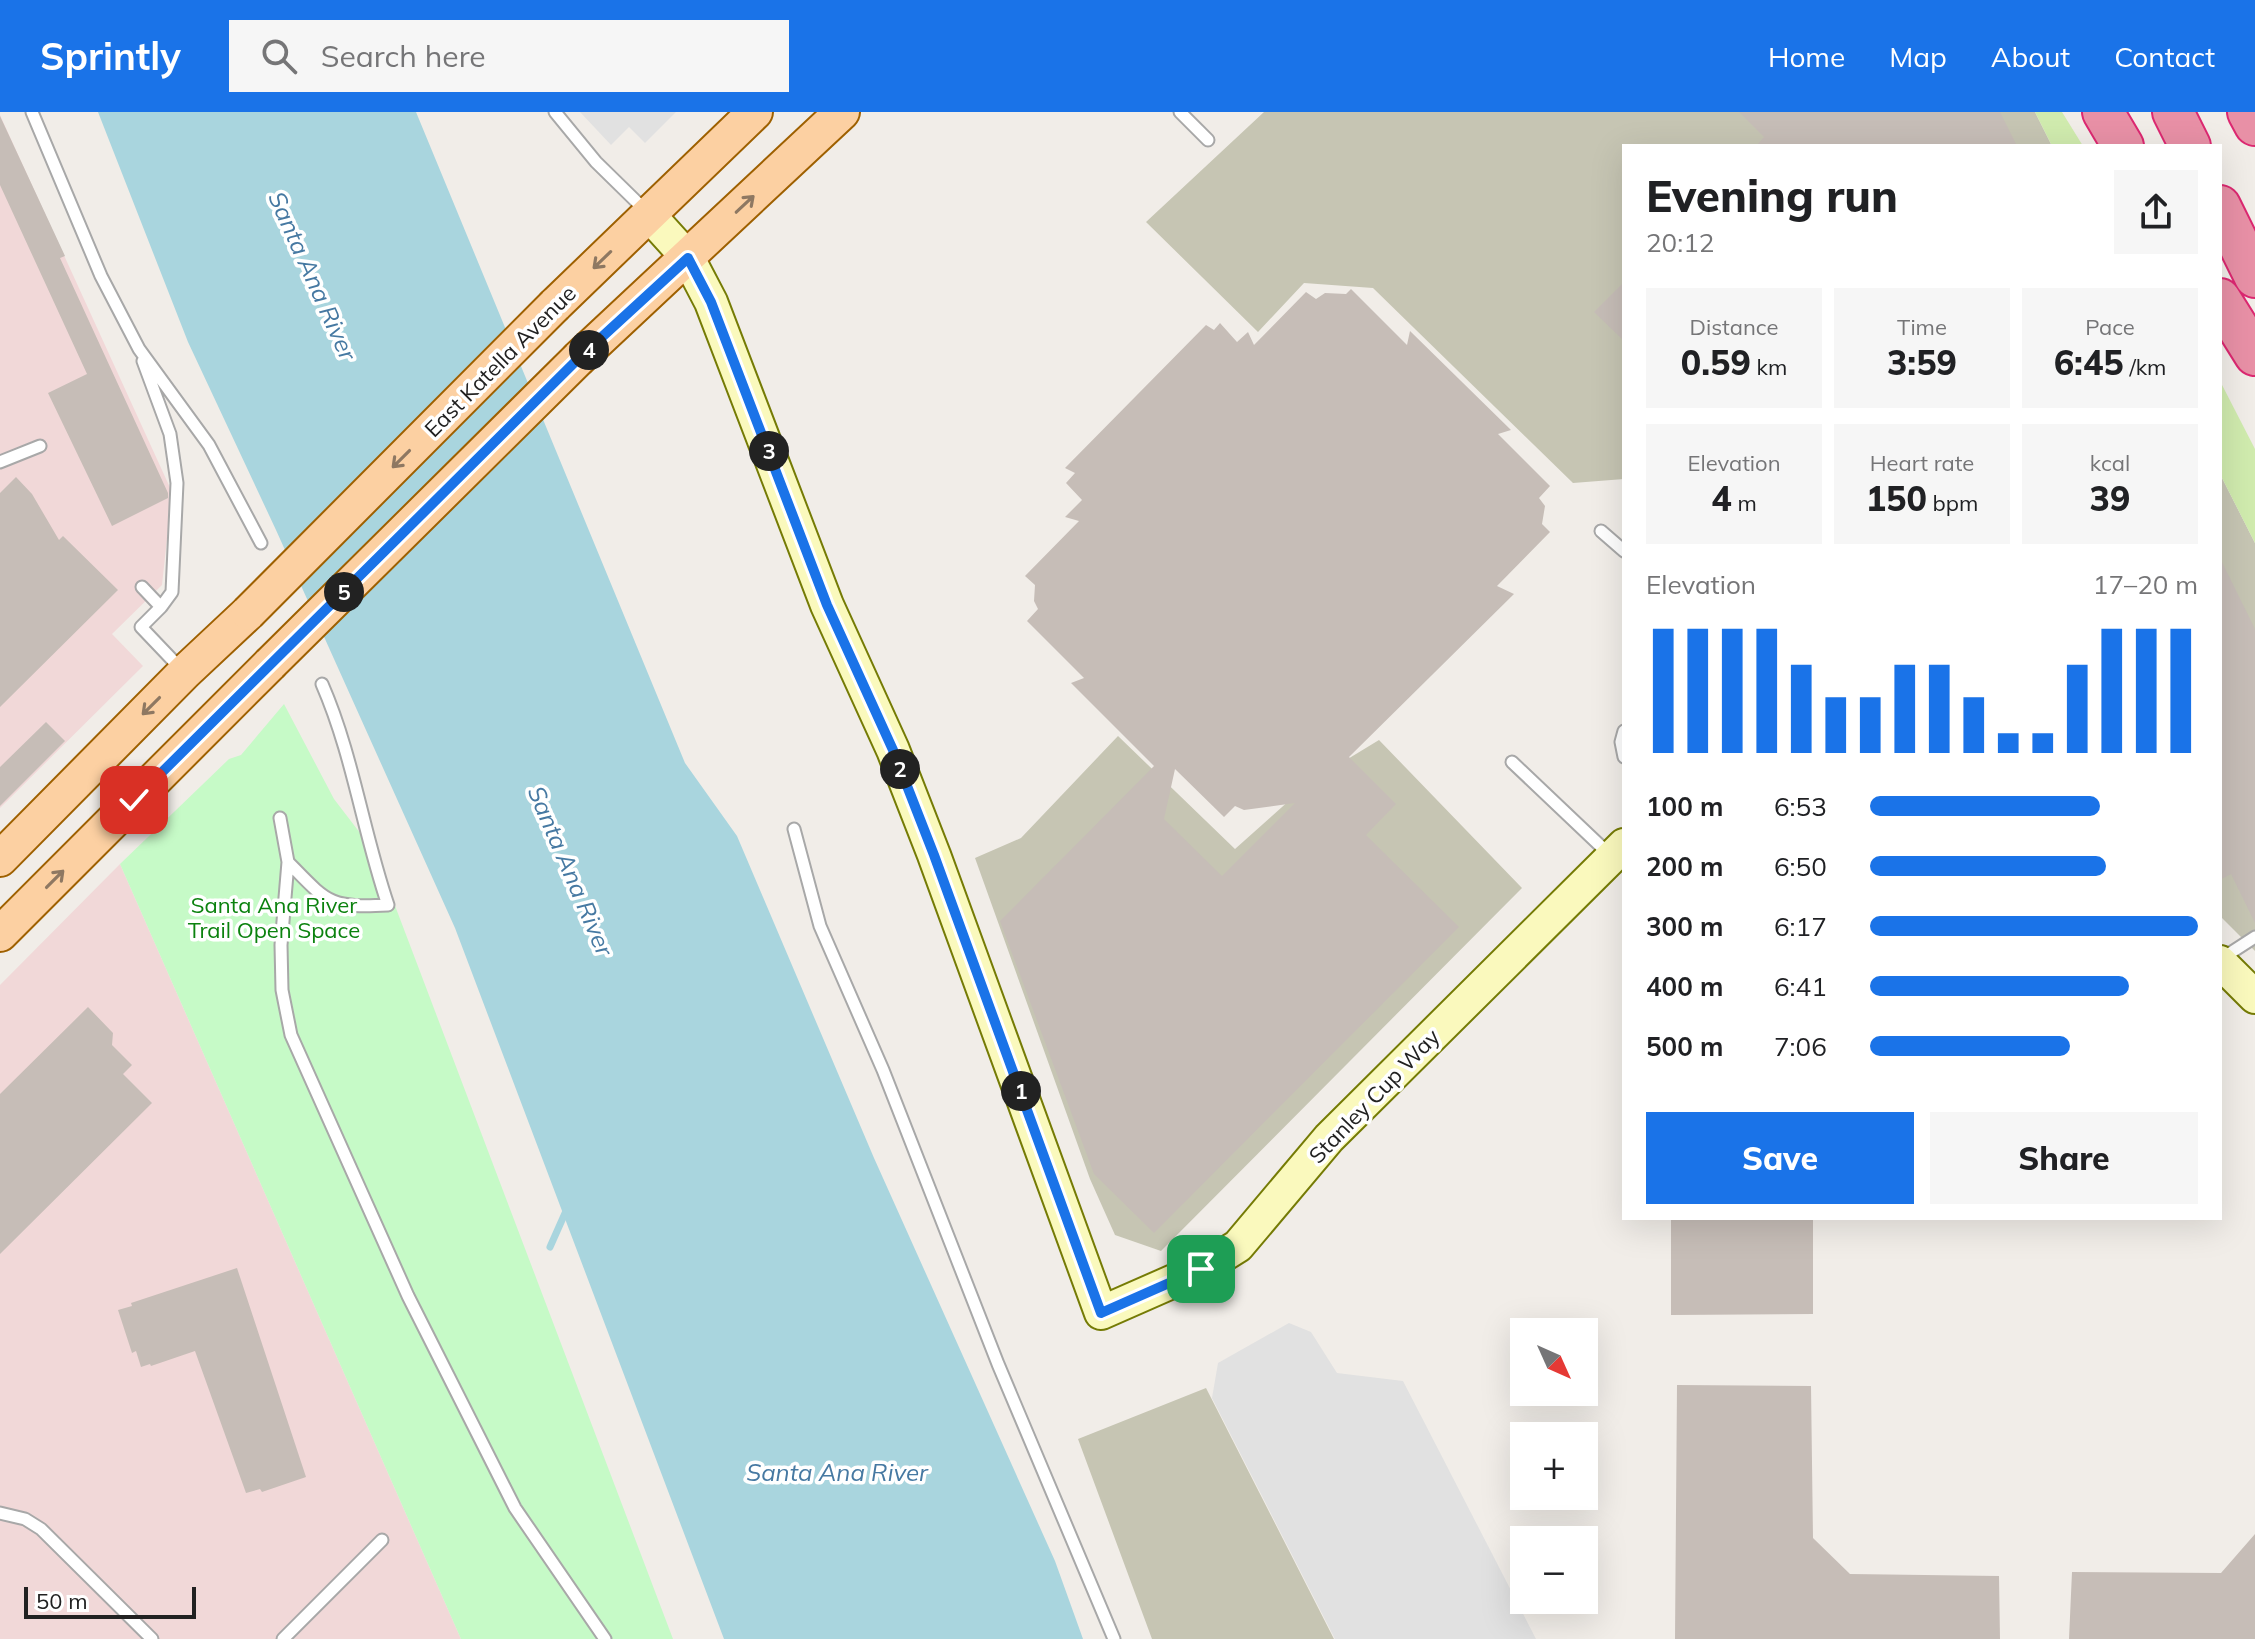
<!DOCTYPE html>
<html lang="en">
<head>
<meta charset="utf-8">
<style>
	body { margin:0; font-family:Mulish,sans-serif; background:#f6f6f6; color:#202124; height:100vh; display:flex; flex-direction:column; font-size:30px; white-space:nowrap }
	* { box-sizing:border-box; margin:0 }
	p { font-size:26px; color:#757577 }
	.icon { flex:none; width:44px; height:44px; fill:none; stroke:currentColor; stroke-width:2; stroke-linecap:round; stroke-linejoin:round }
	.map { position:relative; flex:1; overflow:hidden }
	.sheet { position:absolute; left:1622px; top:32px; width:600px; height:1076px; display:flex; flex-direction:column; background:#fff; border-radius:0px; box-shadow:0 8px 32px #0002 }
	.sheet>* { flex:none }
	.needle { width:52px; rotate:135deg }
	.fabs { position:absolute; left:1510px; top:1206px; display:grid; gap:16px }
	.fabs a { display:grid; place-items:center; width:88px; height:88px; border-radius:0px; background:#fff; box-shadow:0 8px 32px #0002; font-size:40px }
	.scale { position:absolute; left:24px; bottom:20px; width:172px; box-sizing:border-box; padding-left:8px; border:4px solid #212121; border-top:0; font-size:22px; line-height:28px; white-space:nowrap; color:#212121; -webkit-text-stroke:6px #fff; paint-order:stroke }
	.pin { position:absolute; display:grid; place-items:center; width:68px; height:68px; color:#fff; margin:-34px; border-radius:16px; box-shadow:0 4px 12px #0006 }
	.km { position:absolute; width:40px; height:40px; margin:-20px; border-radius:50%; background:#222; color:#fff; font-size:22px; line-height:40px; text-align:center }
	.round { display:grid; place-items:center; flex:none; width:84px; height:84px; border-radius:0px; background:#f6f6f6 }
	.head { display:flex; align-items:center; justify-content:space-between; height:136px; padding:0 24px }
	h1 { font-size:44px; font-weight:800; line-height:60px }
	.stats { display:grid; grid-template-columns:repeat(3,1fr); gap:12px; height:136px; padding:8px 24px }
	.stats div { display:grid; align-content:center; border-radius:0px; background:#f6f6f6; text-align:center }
	.stats b { font-size:34px; font-weight:800 }
	.stats small { font-size:22px; font-weight:400 }
	.stats p { font-size:22px }
	.chart { height:224px; padding:16px 24px }
	.chart p { display:flex; justify-content:space-between }
	.chart svg { width:100%; height:144px; margin-top:8px; stroke:#1a73e8; stroke-width:6 }
	.primary-button { display:flex; gap:16px; margin-top:auto; padding:16px 24px }
	.primary-button a { flex:1; height:92px; border-radius:0px; background:#1a73e8; color:#fff; font-size:32px; font-weight:800; line-height:92px; text-align:center }
	.primary-button a+a { background:#f6f6f6; color:#202124 }
	ul { padding:0 24px; list-style:none; font-size:26px }
	li { display:grid; grid-template-columns:128px 96px 1fr; align-items:center; height:60px }
	li i { height:20px; border-radius:10px; background:#1a73e8 }
	header { display:flex; align-items:center; gap:48px; box-sizing:border-box; height:112px; padding:0 40px; background:#1a73e8; color:#fff }
	header strong { font-size:38px }
	nav { display:flex; gap:44px; margin-inline-start:auto; font-size:28px }
	.search { width:560px; height:72px; background:#f6f6f6; display:flex; align-items:center; gap:20px; box-sizing:border-box; padding:0 28px; border-radius:0px; color:#757577; font-size:30px }
	.map>svg:first-child { display:block }
	.commercial { fill:#f1d8d8 }
	.construction { fill:#c6c5b3 }
	.grass { fill:#d0ebae }
	.park { fill:#c6fac7 }
	.parking { fill:#e1e1e1 }
	.water { fill:#a9d5de }
	.lines { fill:none; stroke-linecap:round; stroke-linejoin:round }
	.stream { stroke:#a9d5de; stroke-width:7 }
	.building { fill:#c6bdb7; fill-rule:evenodd }
	.service-casing { stroke:#a8a8a8; stroke-width:15 }
	.secondary-casing { stroke:#757b05; stroke-width:36 }
	.primary-casing { stroke:#9e6000; stroke-width:38 }
	.motorway-casing { stroke:#dc2871; stroke-width:44 }
	.service { stroke:#fff; stroke-width:11 }
	.secondary { stroke:#faf9bd; stroke-width:32 }
	.primary { stroke:#fcd0a2; stroke-width:34 }
	.motorway { stroke:#e890a6; stroke-width:40 }
	.primary-bridge-casing { stroke:#9e6000; stroke-width:38; stroke-linecap:butt }
	.primary-bridge { stroke:#fcd0a2; stroke-width:34 }
	.oneway { stroke:#8e7862 }
	.route-casing { stroke:#fff; stroke-width:16 }
	.route { stroke:#1a73e8; stroke-width:10 }
	.labels { text-anchor:middle; stroke-width:7; stroke-linejoin:round; paint-order:stroke }
	.street-label { font-size:22px; fill:#212121; stroke:#fff }
	.park-label { font-size:22px; fill:#0c820f; stroke:#fff }
	.water-label { font-size:24px; font-style:italic; fill:#4679a2; stroke:#fff }
</style>
</head>
<body>
<header>
<strong>Sprintly</strong>
<div class="search"><svg class="icon" aria-label="search" viewBox="0 0 24 24"><circle cx="10" cy="10" r="6"/><path d="M15 15l6 6"/></svg>Search here</div>
<nav><a>Home</a><a>Map</a><a>About</a><a>Contact</a></nav>
</header>
<div class="map">
<svg width="2255" height="1527" viewBox="0 0 2255 1527">
	<rect width="100%" height="100%" fill="#f1ede8"/>
	<path class="commercial" d="M0,3L172,380L162,473L112,522L143,554L0,696Z
		M120,752L461,1527H0V873Z"/>
	<path class="construction" d="M1264,0H2035L2052,34H1624V367L1573,371L1373,176L1304,171L1258,220L1146,110Z
		M2220,362L2255,431V839L2220,804Z
		M1118,624L1235,737L1310,670L1379,628L1522,776L1161,1139L1115,1123L1090,1067L975,746L1021,726Z
		M1206,1276L1334,1527H1152L1078,1327Z"/>
	<path class="grass" d="M2035,0H2062L2083,34H2052Z
		M2220,269L2255,337V431L2220,362Z"/>
	<path class="park" d="M284,592L334,687L380,747L394,791L673,1527H461L120,752L229,647L241,643Z"/>
	<path class="parking" d="M580,0H676L645,31L629,15L611,33Z
		M1289,1211L1311,1220L1337,1261L1403,1269L1536,1527H1335L1212,1286L1218,1251Z"/>
	<path class="water" d="M98,0H416L685,651L737,724L874,1046L1055,1449L1083,1527H724L455,816L276,418L188,230Z"/>
	<g class="lines">
		<path class="stream" d="M550,1135L566,1099"/>
	</g>
	<path class="building" d="M1739,0H2000L2017,34H1756L1764,25Z
		M0,4L65,144L60,146L168,381V386L112,414L48,281L87,262L0,73Z
		M1624,170V229L1594,200Z
		M1351,177L1407,233L1410,219L1511,318L1498,322L1550,374L1539,386L1545,394L1542,412L1550,420L1497,474L1514,482L1349,645L1396,692L1366,723L1459,815L1154,1121L1094,1062L1000,809L1154,654L1071,571L1084,566L1027,509L1038,497L1034,489L1035,473L1025,464L1079,409L1065,405L1082,388L1066,371L1075,361L1065,356L1206,213L1214,218L1220,211L1237,230L1248,220L1254,233L1306,180L1316,187L1325,181L1346,182ZM1175,657L1224,705L1235,694L1244,698L1295,691L1222,764L1164,707Z
		M16,365L32,382L59,428L63,424L118,478L0,595V381Z
		M2220,446L2255,517V811L2231,762L2220,768Z
		M46,610L65,629L0,694V655Z
		M88,895L113,921L112,933L132,953L123,962L152,991L0,1142V982Z
		M1671,1106H1813V1202L1671,1203Z
		M237,1156L306,1365L262,1380L260,1377L246,1381L195,1239L151,1254L150,1252L141,1255L136,1239L132,1241L118,1198L132,1194L131,1191Z
		M1677,1273L1811,1274L1813,1426L1850,1462L1999,1464L2000,1527H1675Z
		M2255,1422V1527H2069L2072,1460L2221,1461Z"/>
	<g class="lines">
		<defs>
			<path id="service" d="M32,0L101,164L139,237L209,333L261,431
				M555,0L596,50L646,99
				M1180,0L1208,28
				M143,249L170,322L177,371L172,480L161,495
				M0,350L40,334
				M1601,419L1624,439
				M142,475L161,495L141,515L181,557
				M1624,619L1621,630L1624,645
				M1512,650L1610,743
				M280,706L288,750L281,833L282,878L291,923L408,1184L515,1396L605,1527
				M794,717L820,814L883,958L998,1252L1114,1527
				M288,750C328,791 329,796 388,793C363,720 353,643 322,572
				M2221,847L2255,825
				M0,1401L25,1407L41,1417L152,1527
				M283,1527L382,1428"/>
			<path id="secondary" d="M649,103L688,146L711,190L827,493L893,638L934,743L1101,1201L1201,1157L1238,1134L1329,1026L1624,733
				M2220,850L2255,885"/>
			<path id="primary" d="M555,193L755,0
				M579,246L842,0
				M0,747L185,560L248,501
				M0,822L270,552"/>
			<path id="motorway" d="M2103,0L2123,34
				M2173,0L2190,34
				M2248,0L2255,13
				M2220,94L2255,165
				M2220,187L2255,243"/>
		</defs>
		<use href="#service" class="service-casing"/>
		<use href="#secondary" class="secondary-casing"/>
		<use href="#primary" class="primary-casing"/>
		<use href="#motorway" class="motorway-casing"/>
		<use href="#service" class="service"/>
		<use href="#secondary" class="secondary"/>
		<use href="#primary" class="primary"/>
		<use href="#motorway" class="motorway"/>
		<defs>
			<path id="primary-bridge" d="M248,501L555,193
				M270,552L579,246"/>
		</defs>
		<use href="#primary-bridge" class="primary-bridge-casing"/>
		<use href="#primary-bridge" class="primary-bridge"/>
	</g>
	<defs><path id="oneway-shaft" d="M-6 0H5M1.5-3L5.5 0L1.5 3" fill="none" stroke-width="1.6" stroke-linecap="round" stroke-linejoin="round" transform="scale(2)"/></defs>
	<g class="oneway">
		<use href="#oneway-shaft" transform="translate(745 92) rotate(-43)"/>
		<use href="#oneway-shaft" transform="translate(602 148) rotate(136)"/>
		<use href="#oneway-shaft" transform="translate(401 347) rotate(135)"/>
		<use href="#oneway-shaft" transform="translate(151 594) rotate(135)"/>
		<use href="#oneway-shaft" transform="translate(55 767) rotate(-45)"/>
	</g>
	<g class="lines">
		<defs>
			<path id="route" d="M134,688L579,246L688,146L711,190L827,493L893,638L934,743L1101,1201L1201,1157"/>
		</defs>
		<use href="#route" class="route-casing"/>
		<use href="#route" class="route"/>
	</g>
	<g class="labels">
		<g class="street-label">
			<text transform="translate(500 249) rotate(-45)" y="8">East Katella Avenue</text>
			<text transform="translate(1374 984) rotate(-46)" y="8">Stanley Cup Way</text>
		</g>
		<g class="park-label">
			<text x="274" y="801">Santa Ana River<tspan x="274" dy="25">Trail Open Space</tspan></text>
		</g>
		<g class="water-label">
			<text transform="translate(312 164) rotate(66)" y="8">Santa Ana River</text>
			<text transform="translate(570 759) rotate(67)" y="8">Santa Ana River</text>
			<text x="837" y="1369">Santa Ana River</text>
		</g>
	</g>
</svg>
<div class="fabs">
<a><svg class="needle" viewBox="-14 -14 28 28"><path d="M0-13l5 13h-10z" fill="#e53935"/><path d="M0 13l5-13h-10z" fill="#757577"/></svg></a>
<a>+</a>
<a>−</a>
</div>
<div class="scale">50 m</div>
<div class="pin" style="left:1201px;top:1157px;background:#1e9e55"><svg class="icon" aria-label="arrive" viewBox="0 0 24 24"><path d="M6 21V4h12l-3 4 3 4H6"/></svg></div>
<div class="pin" style="left:134px;top:688px;background:#d93025"><svg class="icon" aria-label="check" viewBox="0 0 24 24"><path d="M5 12l5 5 9-10"/></svg></div>
<b class="km" style="left:1021px;top:979px">1</b>
<b class="km" style="left:900px;top:657px">2</b>
<b class="km" style="left:769px;top:339px">3</b>
<b class="km" style="left:589px;top:238px">4</b>
<b class="km" style="left:344px;top:480px">5</b>
<section class="sheet">
<div class="head"><div><h1>Evening run</h1><p>20:12</p></div><a class="round"><svg class="icon" aria-label="share" viewBox="0 0 24 24"><path d="M12 15V3M7 8l5-5 5 5M5 13v7h14v-7"/></svg></a></div>
<div class="stats">
<div><p>Distance</p><b>0.59<small> km</small></b></div>
<div><p>Time</p><b>3:59</b></div>
<div><p>Pace</p><b>6:45<small> /km</small></b></div>
</div>
<div class="stats">
<div><p>Elevation</p><b>4<small> m</small></b></div>
<div><p>Heart rate</p><b>150<small> bpm</small></b></div>
<div><p>kcal</p><b>39</b></div>
</div>
<div class="chart"><p><span>Elevation</span>17–20 m</p>
<svg viewBox="0 0 160 44" preserveAspectRatio="none"><path d="M5 44V6M15 44V6M25 44V6M35 44V6M45 44V17M55 44V27M65 44V27M75 44V17M85 44V17M95 44V27M105 44V38M115 44V38M125 44V17M135 44V6M145 44V6M155 44V6"/></svg>
</div>
<ul>
<li><b>100 m</b>6:53<i style="width:70%"></i></li>
<li><b>200 m</b>6:50<i style="width:72%"></i></li>
<li><b>300 m</b>6:17<i style="width:100%"></i></li>
<li><b>400 m</b>6:41<i style="width:79%"></i></li>
<li><b>500 m</b>7:06<i style="width:61%"></i></li>
</ul>
<div class="primary-button"><a>Save</a><a>Share</a></div>
</section>
</div>
</body>
</html>
